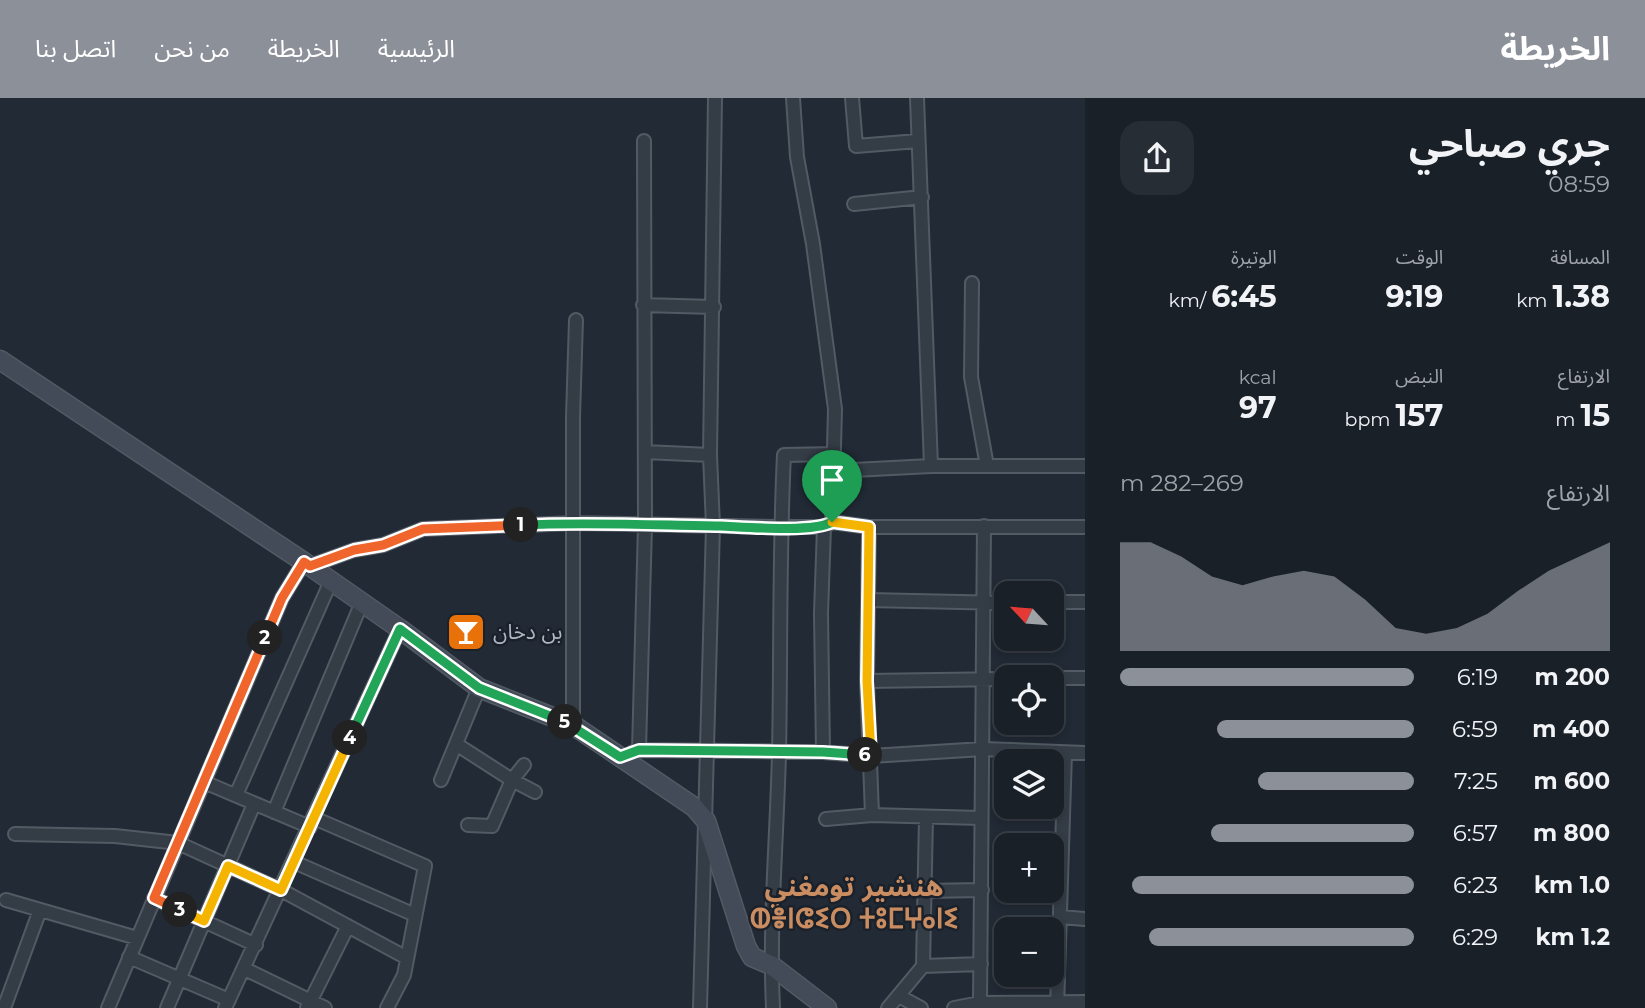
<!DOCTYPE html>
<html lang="ar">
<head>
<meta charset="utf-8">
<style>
	body { margin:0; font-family:Montserrat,"Noto Sans Arabic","Noto Sans Tifinagh",sans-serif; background:#262d34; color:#f1f3f6; direction:rtl; height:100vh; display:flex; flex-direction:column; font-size:26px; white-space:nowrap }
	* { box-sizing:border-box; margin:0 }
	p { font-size:23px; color:#9fa3a8 }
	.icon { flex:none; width:38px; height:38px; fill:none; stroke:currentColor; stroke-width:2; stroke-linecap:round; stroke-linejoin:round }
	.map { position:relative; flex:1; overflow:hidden; direction:ltr }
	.drawer { display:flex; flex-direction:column; background:#192028; width:560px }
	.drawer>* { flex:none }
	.needle { width:46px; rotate:296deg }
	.controls { position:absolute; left:994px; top:483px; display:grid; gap:14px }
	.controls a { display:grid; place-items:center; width:70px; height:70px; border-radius:14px; background:#192028; box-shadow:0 4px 10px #0003,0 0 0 2px #373e45; font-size:35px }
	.pin { position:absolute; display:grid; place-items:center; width:60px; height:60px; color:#fff; margin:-72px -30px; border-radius:50% 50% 50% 0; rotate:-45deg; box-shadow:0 0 7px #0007 }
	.pin .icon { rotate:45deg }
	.km { position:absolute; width:35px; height:35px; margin:-18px; border-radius:50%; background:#222; color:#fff; font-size:19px; line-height:35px; text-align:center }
	.round { display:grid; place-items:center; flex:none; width:74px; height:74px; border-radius:21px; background:#262d34 }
	.headline { display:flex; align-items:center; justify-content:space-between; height:119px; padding:0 35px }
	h1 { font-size:38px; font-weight:700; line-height:52px }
	.stats { display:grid; grid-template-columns:repeat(3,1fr); gap:10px; height:119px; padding:7px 35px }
	.stats div { display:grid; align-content:center }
	.stats b { font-size:30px; font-weight:700 }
	.stats small { font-size:19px; font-weight:400 }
	.stats p { font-size:19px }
	.chart { height:196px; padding:14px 35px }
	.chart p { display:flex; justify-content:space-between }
	.chart svg { width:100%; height:126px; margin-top:7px; fill:#8c9099; opacity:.7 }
	ul { padding:0 35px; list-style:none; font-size:23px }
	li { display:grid; grid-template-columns:112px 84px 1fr; align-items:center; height:52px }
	li i { height:18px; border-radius:9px; background:#8c9099 }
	header { display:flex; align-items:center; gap:42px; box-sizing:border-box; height:98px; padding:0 35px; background:#8c9099; color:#fff }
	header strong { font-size:33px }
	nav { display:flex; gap:38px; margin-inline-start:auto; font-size:24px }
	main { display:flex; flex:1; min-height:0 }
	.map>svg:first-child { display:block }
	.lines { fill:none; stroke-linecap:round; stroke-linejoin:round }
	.street-casing { stroke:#525a63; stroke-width:16 }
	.secondary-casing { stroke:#525a63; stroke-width:21 }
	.street { stroke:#343c46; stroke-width:12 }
	.secondary { stroke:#434b58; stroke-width:18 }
	.split-1-casing { stroke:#fff; stroke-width:14 }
	.split-2-casing { stroke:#fff; stroke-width:14 }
	.split-3-casing { stroke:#fff; stroke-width:14 }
	.split-4-casing { stroke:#fff; stroke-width:14 }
	.split-5-casing { stroke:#fff; stroke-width:14 }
	.split-6-casing { stroke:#fff; stroke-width:14 }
	.split-7-casing { stroke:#fff; stroke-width:14 }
	.split-1 { stroke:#22a559; stroke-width:9 }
	.split-2 { stroke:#f0652b; stroke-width:9 }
	.split-3 { stroke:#f0652b; stroke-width:9 }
	.split-4 { stroke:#f5b400; stroke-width:9 }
	.split-5 { stroke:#22a559; stroke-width:9 }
	.split-6 { stroke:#22a559; stroke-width:9 }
	.split-7 { stroke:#f5b400; stroke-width:9 }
	.labels { text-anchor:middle; stroke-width:5; stroke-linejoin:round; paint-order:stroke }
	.poi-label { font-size:21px; fill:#aeb7c2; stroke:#1a212a; text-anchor:start }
	.district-label { font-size:28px; font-weight:bold; fill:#ca8c61; stroke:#1a212a }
</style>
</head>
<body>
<header>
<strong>الخريطة</strong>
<nav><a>الرئيسية</a><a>الخريطة</a><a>من نحن</a><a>اتصل بنا</a></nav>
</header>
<main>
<section class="drawer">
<div class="headline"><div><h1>جري صباحي</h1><p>08:59</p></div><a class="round"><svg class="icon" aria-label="share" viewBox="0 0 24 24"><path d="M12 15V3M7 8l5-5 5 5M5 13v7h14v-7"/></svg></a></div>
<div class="stats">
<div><p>المسافة</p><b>1.38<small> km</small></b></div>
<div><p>الوقت</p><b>9:19</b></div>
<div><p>الوتيرة</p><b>6:45<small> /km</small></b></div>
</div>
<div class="stats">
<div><p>الارتفاع</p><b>15<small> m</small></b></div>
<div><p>النبض</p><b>157<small> bpm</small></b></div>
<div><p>kcal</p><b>97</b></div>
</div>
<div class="chart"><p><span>الارتفاع</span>269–282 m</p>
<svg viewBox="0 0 160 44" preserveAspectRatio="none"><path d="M0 44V6L10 6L20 11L30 18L40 21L50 18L60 16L70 18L80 26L90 36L100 38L110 36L120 31L130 23L140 16L150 11L160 6V44z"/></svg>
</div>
<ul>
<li><b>200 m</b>6:19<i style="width:100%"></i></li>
<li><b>400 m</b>6:59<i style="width:67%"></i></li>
<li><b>600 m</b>7:25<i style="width:53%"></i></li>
<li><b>800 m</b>6:57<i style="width:69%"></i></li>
<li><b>1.0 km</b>6:23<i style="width:96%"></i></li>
<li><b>1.2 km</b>6:29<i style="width:90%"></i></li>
</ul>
</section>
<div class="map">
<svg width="1085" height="910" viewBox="0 0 1085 910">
	<rect width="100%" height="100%" fill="#212a35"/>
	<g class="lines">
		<defs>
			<path id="street" d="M793,0L797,59L813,146L835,311L832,424
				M852,0L856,48L918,43
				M917,0L931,368
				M854,106L922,99
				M972,185L971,279L987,368
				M643,207L714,209
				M645,354L710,357
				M834,373L931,368H1085
				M869,429L867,583L872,717
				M310,468L354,452L383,447L423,431L575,425L781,429H824L832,424L869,429H1085
				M868,502L1006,505
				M1052,504H1085
				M1052,580H1085
				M867,583L1006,581
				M573,627V319L576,222
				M456,646L512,682L535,694
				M639,652L645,427L644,43
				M633,654L639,652L823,654L871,658L983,651L1085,655
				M823,654L821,515L824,429
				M441,682L479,590
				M204,684L310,729
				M236,697L331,483
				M274,714L362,504
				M314,720L425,768L404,877L387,910
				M826,721L872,717L980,720
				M468,727L492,728L512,682L524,667
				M15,736L115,738L178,745L281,792L407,860
				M294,764L415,817
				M923,793L982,792
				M154,800L256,847
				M6,802L137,840
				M1061,819L1085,821
				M129,859L229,902
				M923,868L981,866
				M245,871L325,910
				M899,898L921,910
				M980,905L984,428
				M4,910L40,812
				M108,910L282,500L304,464
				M167,910L254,706
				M225,910L400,531
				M307,910L348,828
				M700,910L713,428L710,357L715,0
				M773,910C769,825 777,740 779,655C781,556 779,456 784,357L834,356
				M888,910L923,868L926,719
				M954,910L980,905L1085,904
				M1057,910L1065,655"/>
			<path id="secondary" d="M0,262L304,464L400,531L479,590L573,627L694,709L706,723L746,848L752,859L771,867L827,910"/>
		</defs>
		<use href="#street" class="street-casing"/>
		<use href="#secondary" class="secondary-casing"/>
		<use href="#street" class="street"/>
		<use href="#secondary" class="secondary"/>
	</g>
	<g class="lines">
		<defs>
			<path id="split-1" d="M521,427C588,424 654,427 720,428C745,429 813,435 832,424"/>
			<path id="split-2" d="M265,540L282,500L304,464L310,468L354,452L383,447L423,431L521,427"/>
			<path id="split-3" d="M180,812L154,800L265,540"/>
			<path id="split-4" d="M180,812L204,823L228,768L281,792L350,640"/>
			<path id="split-5" d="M350,640L400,531L479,590L565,624"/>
			<path id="split-6" d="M565,624L620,659L639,652L823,654L865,657"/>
			<path id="split-7" d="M832,424L869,429L867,583L871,658L865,657"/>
		</defs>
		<use href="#split-1" class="split-1-casing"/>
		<use href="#split-2" class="split-2-casing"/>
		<use href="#split-3" class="split-3-casing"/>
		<use href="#split-4" class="split-4-casing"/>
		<use href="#split-5" class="split-5-casing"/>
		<use href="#split-6" class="split-6-casing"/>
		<use href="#split-7" class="split-7-casing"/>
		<use href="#split-1" class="split-1"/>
		<use href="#split-2" class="split-2"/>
		<use href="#split-3" class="split-3"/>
		<use href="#split-4" class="split-4"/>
		<use href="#split-5" class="split-5"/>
		<use href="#split-6" class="split-6"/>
		<use href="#split-7" class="split-7"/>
	</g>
	<defs>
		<symbol id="bar-square" viewBox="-11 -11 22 22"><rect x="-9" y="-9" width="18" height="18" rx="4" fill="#e8710a" stroke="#1a212a"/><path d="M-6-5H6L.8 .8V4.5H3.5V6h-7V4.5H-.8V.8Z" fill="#fff"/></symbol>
	</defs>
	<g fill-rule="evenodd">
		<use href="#bar-square" x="444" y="512" width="44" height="44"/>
	</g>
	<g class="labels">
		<g class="poi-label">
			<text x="493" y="541">بن دخان</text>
		</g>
		<g class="district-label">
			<text x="854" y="798">هنشير تومغني<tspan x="854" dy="32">ⵀⴻⵏⵛⵉⵔ ⵜⵓⵎⵖⴰⵏⵉ</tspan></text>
		</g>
	</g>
</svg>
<div class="controls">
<a><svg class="needle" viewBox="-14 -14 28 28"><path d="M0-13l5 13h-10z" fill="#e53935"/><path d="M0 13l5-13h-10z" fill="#9fa3a8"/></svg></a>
<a><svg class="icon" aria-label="locate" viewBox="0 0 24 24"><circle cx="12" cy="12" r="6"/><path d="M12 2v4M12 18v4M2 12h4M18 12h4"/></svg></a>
<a><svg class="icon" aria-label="layers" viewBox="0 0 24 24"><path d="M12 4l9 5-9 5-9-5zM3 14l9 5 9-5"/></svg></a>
<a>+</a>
<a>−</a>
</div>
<div class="pin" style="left:832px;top:424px;background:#1e9e55"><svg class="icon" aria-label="arrive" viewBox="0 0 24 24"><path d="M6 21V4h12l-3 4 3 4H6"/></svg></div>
<b class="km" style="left:521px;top:427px">1</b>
<b class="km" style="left:265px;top:540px">2</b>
<b class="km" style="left:180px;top:812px">3</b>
<b class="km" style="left:350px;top:640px">4</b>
<b class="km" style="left:565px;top:624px">5</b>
<b class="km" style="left:865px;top:657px">6</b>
</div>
</main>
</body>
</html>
